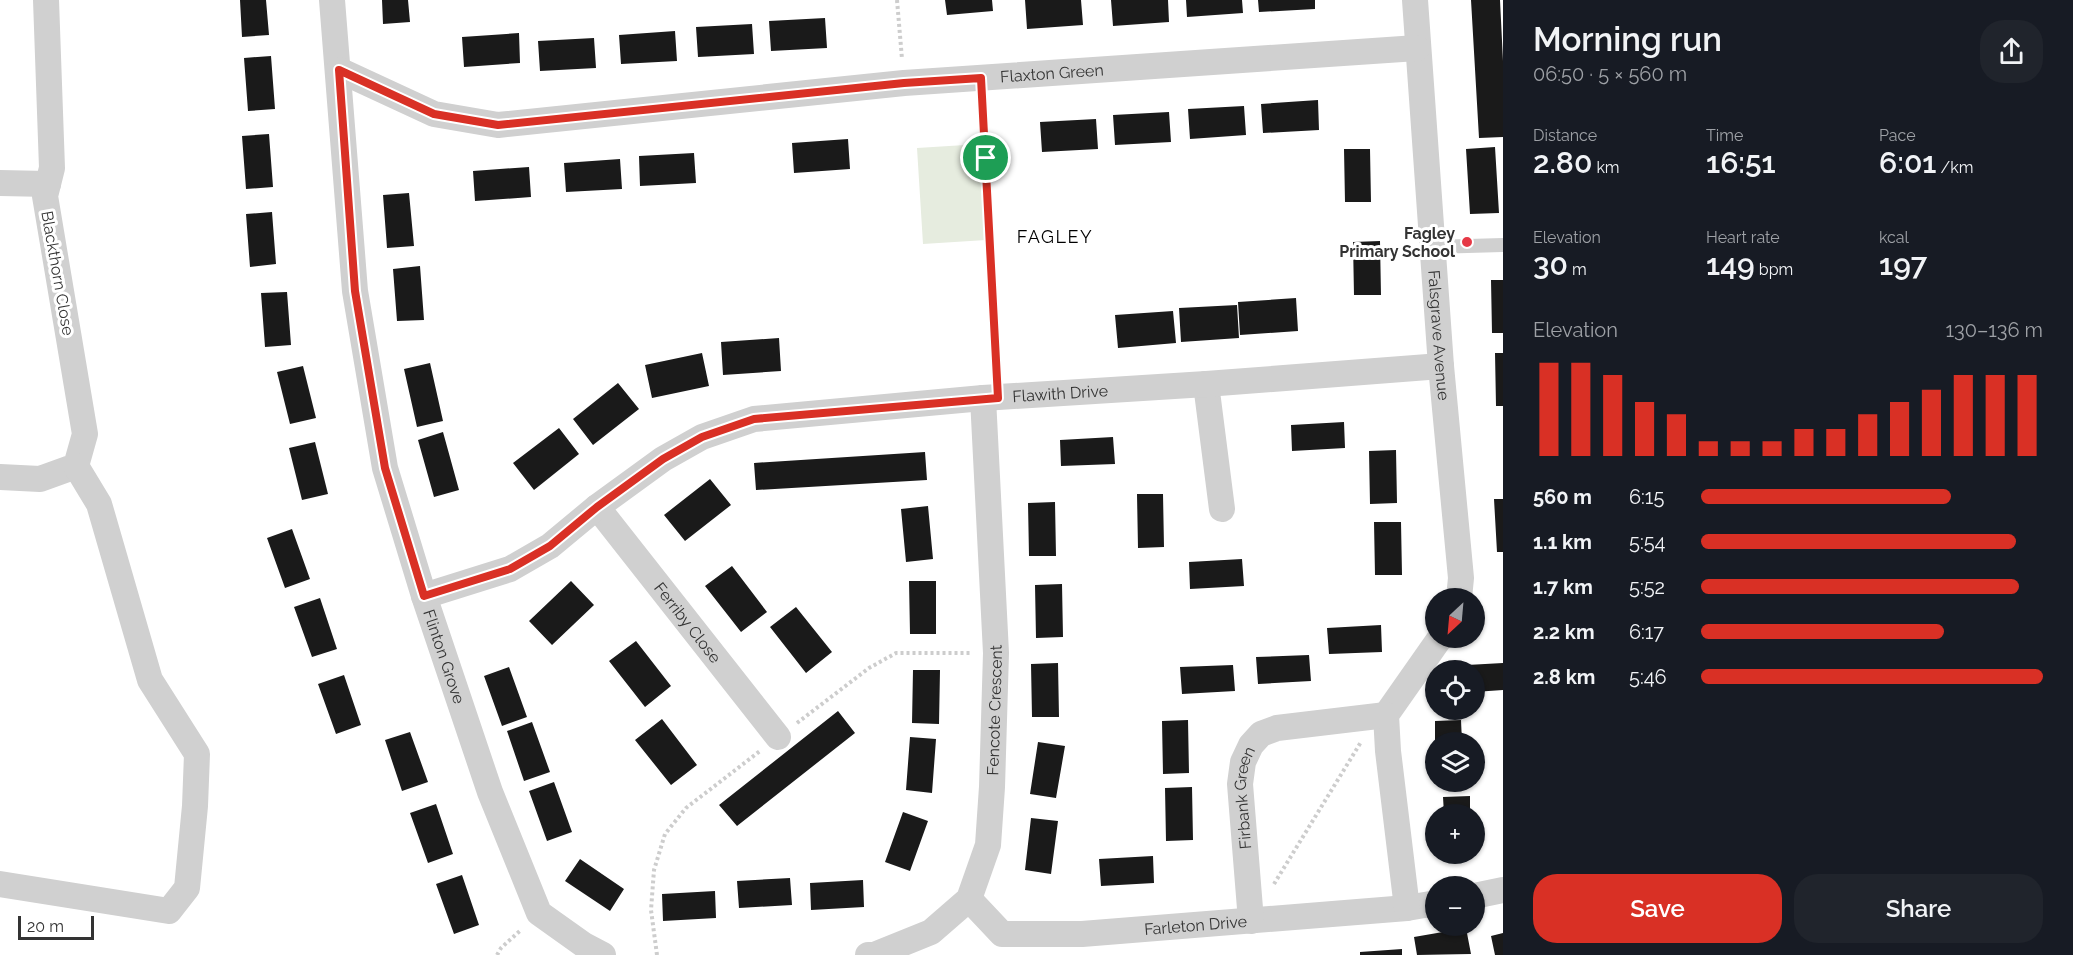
<!DOCTYPE html>
<html lang="en">
<head>
<meta charset="utf-8">
<style>
	body { margin:0; font-family:Raleway,sans-serif; background:#20242c; color:#f1f3f6; height:100vh; display:flex; flex-direction:column; font-size:22px; white-space:nowrap }
	* { box-sizing:border-box; margin:0 }
	p { font-size:20px; color:#9ea1a6 }
	.icon { flex:none; width:33px; height:33px; fill:none; stroke:currentColor; stroke-width:2; stroke-linecap:round; stroke-linejoin:round }
	.map { position:relative; flex:1; overflow:hidden }
	.panel { display:flex; flex-direction:column; background:#171b24; width:570px }
	.panel>* { flex:none }
	.needle { width:39px; rotate:206deg }
	.controls { position:absolute; left:1425px; top:588px; display:grid; gap:12px }
	.controls a { display:grid; place-items:center; width:60px; height:60px; border-radius:50%; background:#171b24; box-shadow:0 2px 4px #0004; font-size:30px }
	.scale { position:absolute; left:18px; bottom:15px; width:76px; box-sizing:border-box; padding-left:6px; border:3px solid #333; border-top:0; font-size:16px; line-height:21px; white-space:nowrap; color:#333; -webkit-text-stroke:4px #fff; paint-order:stroke }
	.pin { position:absolute; display:grid; place-items:center; width:51px; height:51px; color:#fff; margin:-26px; border:3px solid #fff; border-radius:50%; box-shadow:0 2px 6px #0007 }
	.round { display:grid; place-items:center; flex:none; width:63px; height:63px; border-radius:24px; background:#20242c }
	.overview { display:flex; align-items:center; justify-content:space-between; height:102px; padding:0 30px }
	h1 { font-size:33px; font-weight:600; line-height:45px }
	.stats { display:grid; grid-template-columns:repeat(3,1fr); gap:9px; height:102px; padding:6px 30px }
	.stats div { display:grid; align-content:center }
	.stats b { font-size:30px; font-weight:600 }
	.stats small { font-size:16px; font-weight:400 }
	.stats p { font-size:16px }
	.chart { height:168px; padding:12px 30px }
	.chart p { display:flex; justify-content:space-between }
	.chart svg { width:100%; height:108px; margin-top:6px; stroke:#d93025; stroke-width:6 }
	.action { display:flex; gap:12px; margin-top:auto; padding:12px 30px }
	.action a { flex:1; height:69px; border-radius:24px; background:#d93025; color:#fff; font-size:24px; font-weight:600; line-height:69px; text-align:center }
	.action a+a { background:#20242c; color:#f1f3f6 }
	ul { padding:0 30px; list-style:none; font-size:20px }
	li { display:grid; grid-template-columns:96px 72px 1fr; align-items:center; height:45px }
	li i { height:15px; border-radius:8px; background:#d93025 }
	main { display:flex; flex:1; min-height:0 }
	.map>svg:first-child { display:block }
	.green { fill:#e6ecdf }
	.building { fill:#1a1a1a }
	.lines { fill:none; stroke-linecap:round; stroke-linejoin:round }
	.path { stroke:#cdcdcd; stroke-width:4; stroke-dasharray:3 3; stroke-linecap:butt }
	.service { stroke:#d0d0d0; stroke-width:14 }
	.minor { stroke:#d0d0d0; stroke-width:26 }
	.route-casing { stroke:#fff; stroke-width:12 }
	.route { stroke:#d93025; stroke-width:8 }
	.poi-dot { fill:#e63946; stroke:#fff; stroke-width:2 }
	.labels { text-anchor:middle; stroke-width:6; stroke-linejoin:round; paint-order:stroke }
	.street-label { font-size:16px; fill:#333; stroke:#fff }
	.poi-label { font-size:16px; font-weight:bold; fill:#333; stroke:#fff; text-anchor:end }
	.neighbourhood-label { font-size:18px; letter-spacing:1.5px; fill:#000; stroke:#fff }
</style>
</head>
<body>
<main>
<div class="map">
<svg width="1503" height="955" viewBox="0 0 1503 955">
	<rect width="100%" height="100%" fill="#fff"/>
	<path class="green" d="M981,144L986,240L923,244L917,148Z"/>
	<path class="building" d="M240,0H266L269,35L242,37Z
		M382,0H408L410,22L383,24Z
		M945,0H992L993,11L947,15Z
		M1025,0H1081L1083,25L1027,29Z
		M1111,0H1168L1169,22L1113,26Z
		M1186,0H1242L1243,13L1187,17Z
		M1258,0H1315V9L1259,12Z
		M1471,0H1500L1503,61V137L1479,138Z
		M825,18L827,48L771,51L769,21Z
		M752,24L754,54L698,57L696,27Z
		M675,31L677,61L621,64L619,35Z
		M519,33L520,63L464,67L462,37Z
		M594,38L596,68L540,71L538,41Z
		M271,56L275,109L248,111L244,58Z
		M1318,100L1319,130L1263,133L1261,104Z
		M1244,106L1246,135L1190,139L1188,109Z
		M1169,112L1171,142L1115,145L1113,115Z
		M1096,119L1098,149L1042,152L1040,122Z
		M269,134L273,187L246,189L242,136Z
		M848,139L850,169L794,173L792,143Z
		M1495,147L1499,213L1470,214L1466,149Z
		M1344,149H1370L1371,202H1345Z
		M694,153L696,183L640,186L639,156Z
		M620,159L622,189L566,192L564,163Z
		M529,167L531,197L475,201L473,171Z
		M409,193L414,246L387,248L383,195Z
		M272,212L276,264L250,267L246,214Z
		M1380,241L1381,295H1354L1353,242Z
		M420,266L424,320L397,321L393,269Z
		M1491,280H1503V333H1492Z
		M287,292L291,345L265,347L261,293Z
		M1296,298L1298,331L1240,335L1238,302Z
		M1237,305L1239,338L1181,342L1179,308Z
		M1173,311L1176,343L1118,348L1115,315Z
		M779,338L781,371L723,375L721,342Z
		M702,353L709,386L652,398L645,365Z
		M1495,353H1503V406H1496Z
		M430,363L443,421L417,427L404,369Z
		M303,366L316,418L290,424L277,372Z
		M618,383L639,409L593,445L573,419Z
		M1344,422L1345,448L1292,451L1291,425Z
		M559,428L579,454L534,490L513,463Z
		M443,432L459,490L434,497L418,440Z
		M1113,437L1115,464L1061,466L1060,440Z
		M315,442L328,494L302,500L289,448Z
		M1396,450L1397,503L1370,504L1369,451Z
		M925,452L927,480L756,490L754,463Z
		M710,479L731,505L685,541L664,515Z
		M1137,494H1163L1164,547L1138,548Z
		M1494,499H1503V552H1497Z
		M1055,502L1056,556H1029L1028,503Z
		M928,506L933,559L906,562L901,509Z
		M1374,522H1401L1402,575H1375Z
		M292,529L310,579L285,588L267,538Z
		M1242,559L1244,586L1190,589L1189,562Z
		M732,566L767,612L741,632L705,586Z
		M571,581L594,605L552,645L529,621Z
		M909,581H936V634H910Z
		M1062,584L1063,637L1036,638L1035,585Z
		M320,598L337,649L312,657L294,607Z
		M796,607L832,652L806,673L770,627Z
		M1381,625L1382,652L1329,654L1327,628Z
		M636,641L671,686L645,707L609,661Z
		M1309,655L1311,681L1258,684L1256,657Z
		M1058,663L1059,717H1032L1031,664Z
		M1503,663V690L1474,692V670H1468L1467,665Z
		M1233,665L1235,691L1182,694L1180,667Z
		M509,667L527,717L502,726L484,676Z
		M913,670H940L939,724L912,723Z
		M344,675L361,725L336,734L318,684Z
		M838,711L855,733L737,826L719,805Z
		M662,719L697,765L671,785L635,740Z
		M1188,720L1189,773L1163,774L1162,721Z
		M1461,720L1462,742H1435V721Z
		M532,722L550,772L524,781L507,731Z
		M410,732L428,782L402,791L385,740Z
		M910,737L936,739L932,793L906,790Z
		M1038,742L1065,746L1056,798L1030,794Z
		M554,782L572,832L547,841L529,791Z
		M1192,787L1193,840L1166,841L1165,788Z
		M1470,796V814H1444L1443,797Z
		M436,804L453,854L428,863L410,813Z
		M903,812L928,821L910,871L885,862Z
		M1031,818L1058,821L1051,874L1025,870Z
		M1153,856L1154,883L1101,886L1099,859Z
		M580,859L624,889L610,911L565,881Z
		M462,875L479,925L454,934L436,884Z
		M790,878L792,905L739,908L737,881Z
		M863,880L864,907L811,910L810,883Z
		M715,891L716,918L663,921L662,894Z
		M1466,928L1471,954L1417,955L1414,937Z
		M1503,933V955H1495L1491,936Z
		M1402,949V955H1360V952Z"/>
	<g class="lines">
		<path class="path" d="M897,0L902,59
			M983,102L997,374
			M797,723L869,668L896,653H971
			M1274,884L1361,742
			M497,955L501,948L521,930
			M657,955L651,910L654,870L665,834L686,808L760,751"/>
		<path class="service" d="M1432,247L1503,245"/>
		<g class="minor">
			<path id="s1" d="M332,0L355,291L385,468L424,596L490,792L539,913L584,945L603,955"/>
			<path id="s2" d="M1415,0L1441,366L1461,578L1459,598"/>
			<path id="s3" d="M339,70L434,114L498,125L904,83L1417,48"/>
			<path d="M0,183L48,184"/>
			<path d="M1206,384L1222,509"/>
			<path d="M0,477L40,479L76,466L85,434L45,196L52,168L46,0"/>
			<path id="s4" d="M597,507L778,737"/>
			<path id="s5" d="M424,596L510,569L550,546L597,507L663,459L702,437L754,419L983,398L1206,384L1441,366"/>
			<path d="M0,884L169,911L187,888L195,806L197,754L150,680L99,504L76,466"/>
			<path d="M1474,896L1503,890"/>
			<path id="s6" d="M969,899L1002,934H1082L1407,908L1436,903"/>
			<path d="M1407,908L1388,751L1386,715L1440,638"/>
			<path id="s7" d="M1251,921L1240,784L1243,762L1251,745L1261,734L1277,728L1386,715"/>
			<path id="s8" d="M868,955H874L931,932L969,899L988,845L992,787L996,653L983,398"/>
		</g>
	</g>
	<g class="lines">
		<defs>
			<path id="route" d="M339,70L434,114L498,125L904,83L981,78L998,398L754,419L702,437L663,459L597,507L550,546L510,569L424,596L385,468L355,291Z"/>
		</defs>
		<use href="#route" class="route-casing"/>
		<use href="#route" class="route"/>
	</g>
	<circle class="poi-dot" cx="1467" cy="242" r="6"/>
	<g class="labels">
		<g class="street-label">
			<text dy="6" stroke="none"><textPath href="#s3" startOffset="726">Flaxton Green</textPath></text>
			<text transform="translate(58 273) rotate(80)" y="6">Blackthorn Close</text>
			<text dy="6" stroke="none"><textPath href="#s2" startOffset="336">Falsgrave Avenue</textPath></text>
			<text dy="6" stroke="none"><textPath href="#s5" startOffset="686">Flawith Drive</textPath></text>
			<text dy="6" stroke="none"><textPath href="#s4" startOffset="147">Ferriby Close</textPath></text>
			<text dy="6" stroke="none"><textPath href="#s1" startOffset="669">Flinton Grove</textPath></text>
			<text dy="6" stroke="none"><textPath href="#s8" startOffset="310">Fencote Crescent</textPath></text>
			<text dy="6" stroke="none"><textPath href="#s7" startOffset="124">Firbank Green</textPath></text>
			<text dy="6" stroke="none"><textPath href="#s6" startOffset="242">Farleton Drive</textPath></text>
		</g>
		<g class="poi-label">
			<text x="1455" y="239">Fagley<tspan x="1455" dy="18">Primary School</tspan></text>
		</g>
		<g class="neighbourhood-label">
			<text x="1055" y="243">FAGLEY</text>
		</g>
	</g>
</svg>
<div class="controls">
<a><svg class="needle" viewBox="-14 -14 28 28"><path d="M0-13l5 13h-10z" fill="#e53935"/><path d="M0 13l5-13h-10z" fill="#9ea1a6"/></svg></a>
<a><svg class="icon" aria-label="locate" viewBox="0 0 24 24"><circle cx="12" cy="12" r="6"/><path d="M12 2v4M12 18v4M2 12h4M18 12h4"/></svg></a>
<a><svg class="icon" aria-label="layers" viewBox="0 0 24 24"><path d="M12 4l9 5-9 5-9-5zM3 14l9 5 9-5"/></svg></a>
<a>+</a>
<a>−</a>
</div>
<div class="scale">20 m</div>
<div class="pin" style="left:986px;top:158px;background:#1e9e55"><svg class="icon" aria-label="arrive" viewBox="0 0 24 24"><path d="M6 21V4h12l-3 4 3 4H6"/></svg></div>
</div>
<section class="panel">
<div class="overview"><div><h1>Morning run</h1><p>06:50 · 5 × 560 m</p></div><a class="round"><svg class="icon" aria-label="share" viewBox="0 0 24 24"><path d="M12 15V3M7 8l5-5 5 5M5 13v7h14v-7"/></svg></a></div>
<div class="stats">
<div><p>Distance</p><b>2.80<small> km</small></b></div>
<div><p>Time</p><b>16:51</b></div>
<div><p>Pace</p><b>6:01<small> /km</small></b></div>
</div>
<div class="stats">
<div><p>Elevation</p><b>30<small> m</small></b></div>
<div><p>Heart rate</p><b>149<small> bpm</small></b></div>
<div><p>kcal</p><b>197</b></div>
</div>
<div class="chart"><p><span>Elevation</span>130–136 m</p>
<svg viewBox="0 0 160 44" preserveAspectRatio="none"><path d="M5 44V6M15 44V6M25 44V11M35 44V22M45 44V27M55 44V38M65 44V38M75 44V38M85 44V33M95 44V33M105 44V27M115 44V22M125 44V17M135 44V11M145 44V11M155 44V11"/></svg>
</div>
<ul>
<li><b>560 m</b>6:15<i style="width:73%"></i></li>
<li><b>1.1 km</b>5:54<i style="width:92%"></i></li>
<li><b>1.7 km</b>5:52<i style="width:93%"></i></li>
<li><b>2.2 km</b>6:17<i style="width:71%"></i></li>
<li><b>2.8 km</b>5:46<i style="width:100%"></i></li>
</ul>
<div class="action"><a>Save</a><a>Share</a></div>
</section>
</main>
</body>
</html>
